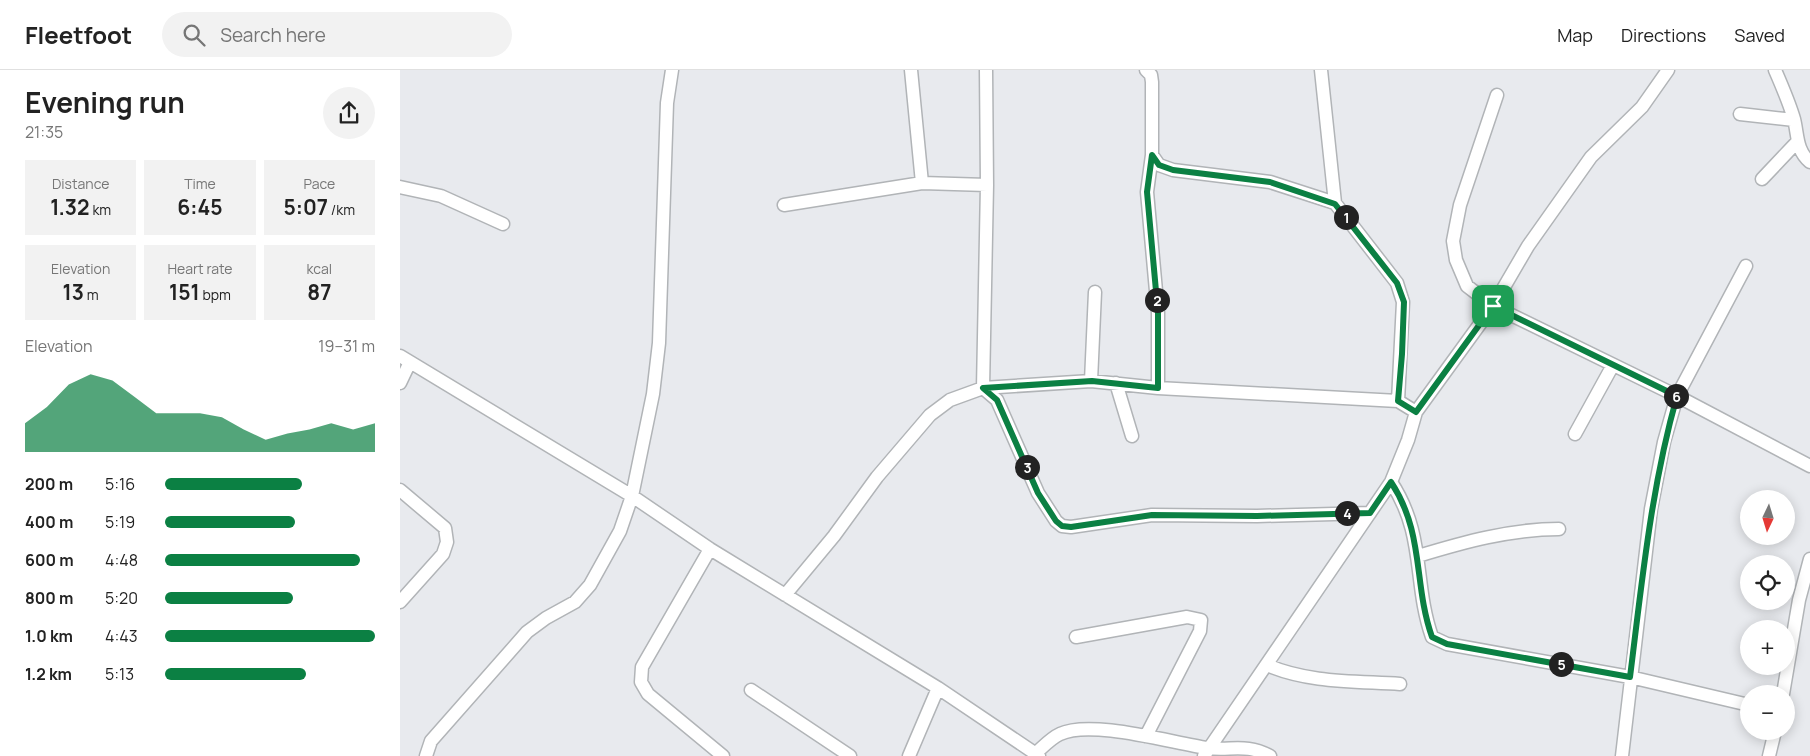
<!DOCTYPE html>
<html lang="en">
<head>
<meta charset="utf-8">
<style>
	body { margin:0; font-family:Manrope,sans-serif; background:#f2f2f2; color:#222; height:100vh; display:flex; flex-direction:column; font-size:19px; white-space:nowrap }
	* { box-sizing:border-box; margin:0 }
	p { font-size:16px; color:#767676 }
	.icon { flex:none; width:28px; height:28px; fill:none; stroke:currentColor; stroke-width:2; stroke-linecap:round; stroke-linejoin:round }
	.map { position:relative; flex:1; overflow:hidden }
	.side { display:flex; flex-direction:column; background:#fff; width:400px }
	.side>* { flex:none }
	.needle { width:32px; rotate:184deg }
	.buttons { position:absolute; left:1340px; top:420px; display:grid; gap:10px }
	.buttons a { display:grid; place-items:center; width:55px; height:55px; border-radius:50%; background:#fff; box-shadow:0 2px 12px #0003; font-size:25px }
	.pin { position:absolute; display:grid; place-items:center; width:42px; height:42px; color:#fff; margin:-21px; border-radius:10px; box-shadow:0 2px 8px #0006 }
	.km { position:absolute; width:25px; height:25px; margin:-12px; border-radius:50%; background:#222; color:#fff; font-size:14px; line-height:25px; text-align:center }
	.round { display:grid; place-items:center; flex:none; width:52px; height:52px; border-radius:26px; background:#f2f2f2 }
	.headline { display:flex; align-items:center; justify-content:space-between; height:85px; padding:0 25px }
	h1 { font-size:28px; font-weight:700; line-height:38px }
	.figures { display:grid; grid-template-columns:repeat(3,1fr); gap:8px; height:85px; padding:5px 25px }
	.figures div { display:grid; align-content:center; border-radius:0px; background:#f2f2f2; text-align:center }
	.figures b { font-size:21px; font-weight:700 }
	.figures small { font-size:14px; font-weight:400 }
	.figures p { font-size:14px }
	.chart { height:140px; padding:10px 25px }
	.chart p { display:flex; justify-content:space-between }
	.chart svg { width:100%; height:90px; margin-top:5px; fill:#0b8043; opacity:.7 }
	ul { padding:0 25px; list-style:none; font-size:16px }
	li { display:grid; grid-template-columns:80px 60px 1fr; align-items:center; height:38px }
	li i { height:12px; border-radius:6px; background:#0b8043 }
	header { display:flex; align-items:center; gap:30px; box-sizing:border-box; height:70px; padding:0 25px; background:#fff; border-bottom:1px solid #e0e0e0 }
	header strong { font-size:24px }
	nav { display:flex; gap:28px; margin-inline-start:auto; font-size:18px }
	.search { width:350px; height:45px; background:#f2f2f2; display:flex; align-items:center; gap:12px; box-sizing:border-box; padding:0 18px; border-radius:28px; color:#767676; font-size:19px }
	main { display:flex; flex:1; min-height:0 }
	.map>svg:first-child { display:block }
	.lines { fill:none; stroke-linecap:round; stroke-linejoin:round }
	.minor-casing { stroke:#b1b4b7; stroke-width:15 }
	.minor { stroke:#fff; stroke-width:12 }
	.route-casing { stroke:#fff; stroke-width:10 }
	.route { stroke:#0b8043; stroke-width:6 }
</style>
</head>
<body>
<header>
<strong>Fleetfoot</strong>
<div class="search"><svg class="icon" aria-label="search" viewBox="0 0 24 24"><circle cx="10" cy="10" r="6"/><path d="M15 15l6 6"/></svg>Search here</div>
<nav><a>Map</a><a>Directions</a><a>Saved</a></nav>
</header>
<main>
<section class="side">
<div class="headline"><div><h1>Evening run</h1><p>21:35</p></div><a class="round"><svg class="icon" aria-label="share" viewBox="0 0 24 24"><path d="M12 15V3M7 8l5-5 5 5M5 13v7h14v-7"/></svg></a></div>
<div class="figures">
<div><p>Distance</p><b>1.32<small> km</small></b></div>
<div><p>Time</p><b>6:45</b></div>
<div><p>Pace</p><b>5:07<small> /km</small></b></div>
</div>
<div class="figures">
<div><p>Elevation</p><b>13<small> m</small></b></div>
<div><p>Heart rate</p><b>151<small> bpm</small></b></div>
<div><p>kcal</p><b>87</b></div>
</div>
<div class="chart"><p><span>Elevation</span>19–31 m</p>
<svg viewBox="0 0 160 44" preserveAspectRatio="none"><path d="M0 44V30L10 22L20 11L30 6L40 9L50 17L60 25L70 25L80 25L90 27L100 33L110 38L120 35L130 33L140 30L150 33L160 30V44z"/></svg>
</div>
<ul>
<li><b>200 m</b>5:16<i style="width:65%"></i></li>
<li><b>400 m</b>5:19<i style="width:62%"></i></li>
<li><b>600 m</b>4:48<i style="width:93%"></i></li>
<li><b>800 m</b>5:20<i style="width:61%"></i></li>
<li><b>1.0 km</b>4:43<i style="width:100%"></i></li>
<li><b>1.2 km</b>5:13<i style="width:67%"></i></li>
</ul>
</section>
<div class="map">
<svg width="1410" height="686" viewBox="0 0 1410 686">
	<rect width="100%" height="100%" fill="#e8eaee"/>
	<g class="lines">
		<defs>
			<path id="minor" d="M511,0L522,113
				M586,0L587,115L583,318L597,330L638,423L656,451L662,456L671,457L752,445L857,446L970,443
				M746,0L751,5L752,12V85L759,95L773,100L870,112L935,133
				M921,0L935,133L997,213L1003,232L998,331
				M1375,0C1382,16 1389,32 1394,49C1398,65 1396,80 1410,92
				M1097,25L1060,135L1053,171L1056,190L1067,216L1093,236L1277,326L1410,396
				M1340,44L1394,50
				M752,85L747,122L758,243V318
				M1362,109L1397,72
				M0,117L41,126L103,154
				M384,135L522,113L587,115
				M0,286L232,426L310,479L538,618L639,686
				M691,311L695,222
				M0,313L10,292
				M716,313L732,366
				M1175,364L1213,295
				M991,412C1026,465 1013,513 1032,567L1047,574L1230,607L1349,635
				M0,420L45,458L47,472L43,484L0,532
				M310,479L242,597L241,612L248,624L323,686
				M1018,486C1064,472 1111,459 1159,459
				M385,525L434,466L477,407L530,345L550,330L583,318L691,311L758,318L998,331L1016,342
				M676,567L787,547L801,550L800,561L746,666
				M867,595C908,613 955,611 1000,614
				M351,620L450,686
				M1383,624L1399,530L1410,489
				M636,683C643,677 651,668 660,664C691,649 772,673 807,678C831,681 846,673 870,686
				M26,686L31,671L127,562L146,548L175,532L190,515L220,461L232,426L253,324L259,273L267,33L272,0
				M509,686L538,618
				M804,686L991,412L1008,370L1016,342L1093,236L1128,176L1191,87L1242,37L1268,0
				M1222,686L1251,439L1264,372L1277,326L1346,196
				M1369,686L1375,661"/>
		</defs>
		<use href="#minor" class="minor-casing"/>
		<use href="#minor" class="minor"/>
	</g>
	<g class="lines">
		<defs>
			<path id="route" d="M752,85L759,95L773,100L870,112L935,134L997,213L1004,232L1002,284L998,331L1016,342L1093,236L1277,326C1251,418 1242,512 1230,607L1047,574L1032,567C1013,513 1025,464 991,412L970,443L857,446L752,445L671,457L662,456L656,451L638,423L597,330L583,318L692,311L758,318V243L747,122Z"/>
		</defs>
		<use href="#route" class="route-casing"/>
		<use href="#route" class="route"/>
	</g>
</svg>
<div class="buttons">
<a><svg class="needle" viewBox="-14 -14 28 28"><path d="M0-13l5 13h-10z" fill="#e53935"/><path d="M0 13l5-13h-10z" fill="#767676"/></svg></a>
<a><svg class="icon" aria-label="locate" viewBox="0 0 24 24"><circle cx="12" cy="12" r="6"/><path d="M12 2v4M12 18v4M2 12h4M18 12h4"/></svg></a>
<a>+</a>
<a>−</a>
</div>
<div class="pin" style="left:1093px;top:236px;background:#1e9e55"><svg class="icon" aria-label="arrive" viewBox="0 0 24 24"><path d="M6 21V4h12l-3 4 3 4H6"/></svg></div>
<b class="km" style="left:946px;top:147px">1</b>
<b class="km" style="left:757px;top:230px">2</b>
<b class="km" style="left:627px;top:397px">3</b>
<b class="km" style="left:947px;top:443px">4</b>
<b class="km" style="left:1161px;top:594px">5</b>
<b class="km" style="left:1276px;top:326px">6</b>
</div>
</main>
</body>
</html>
